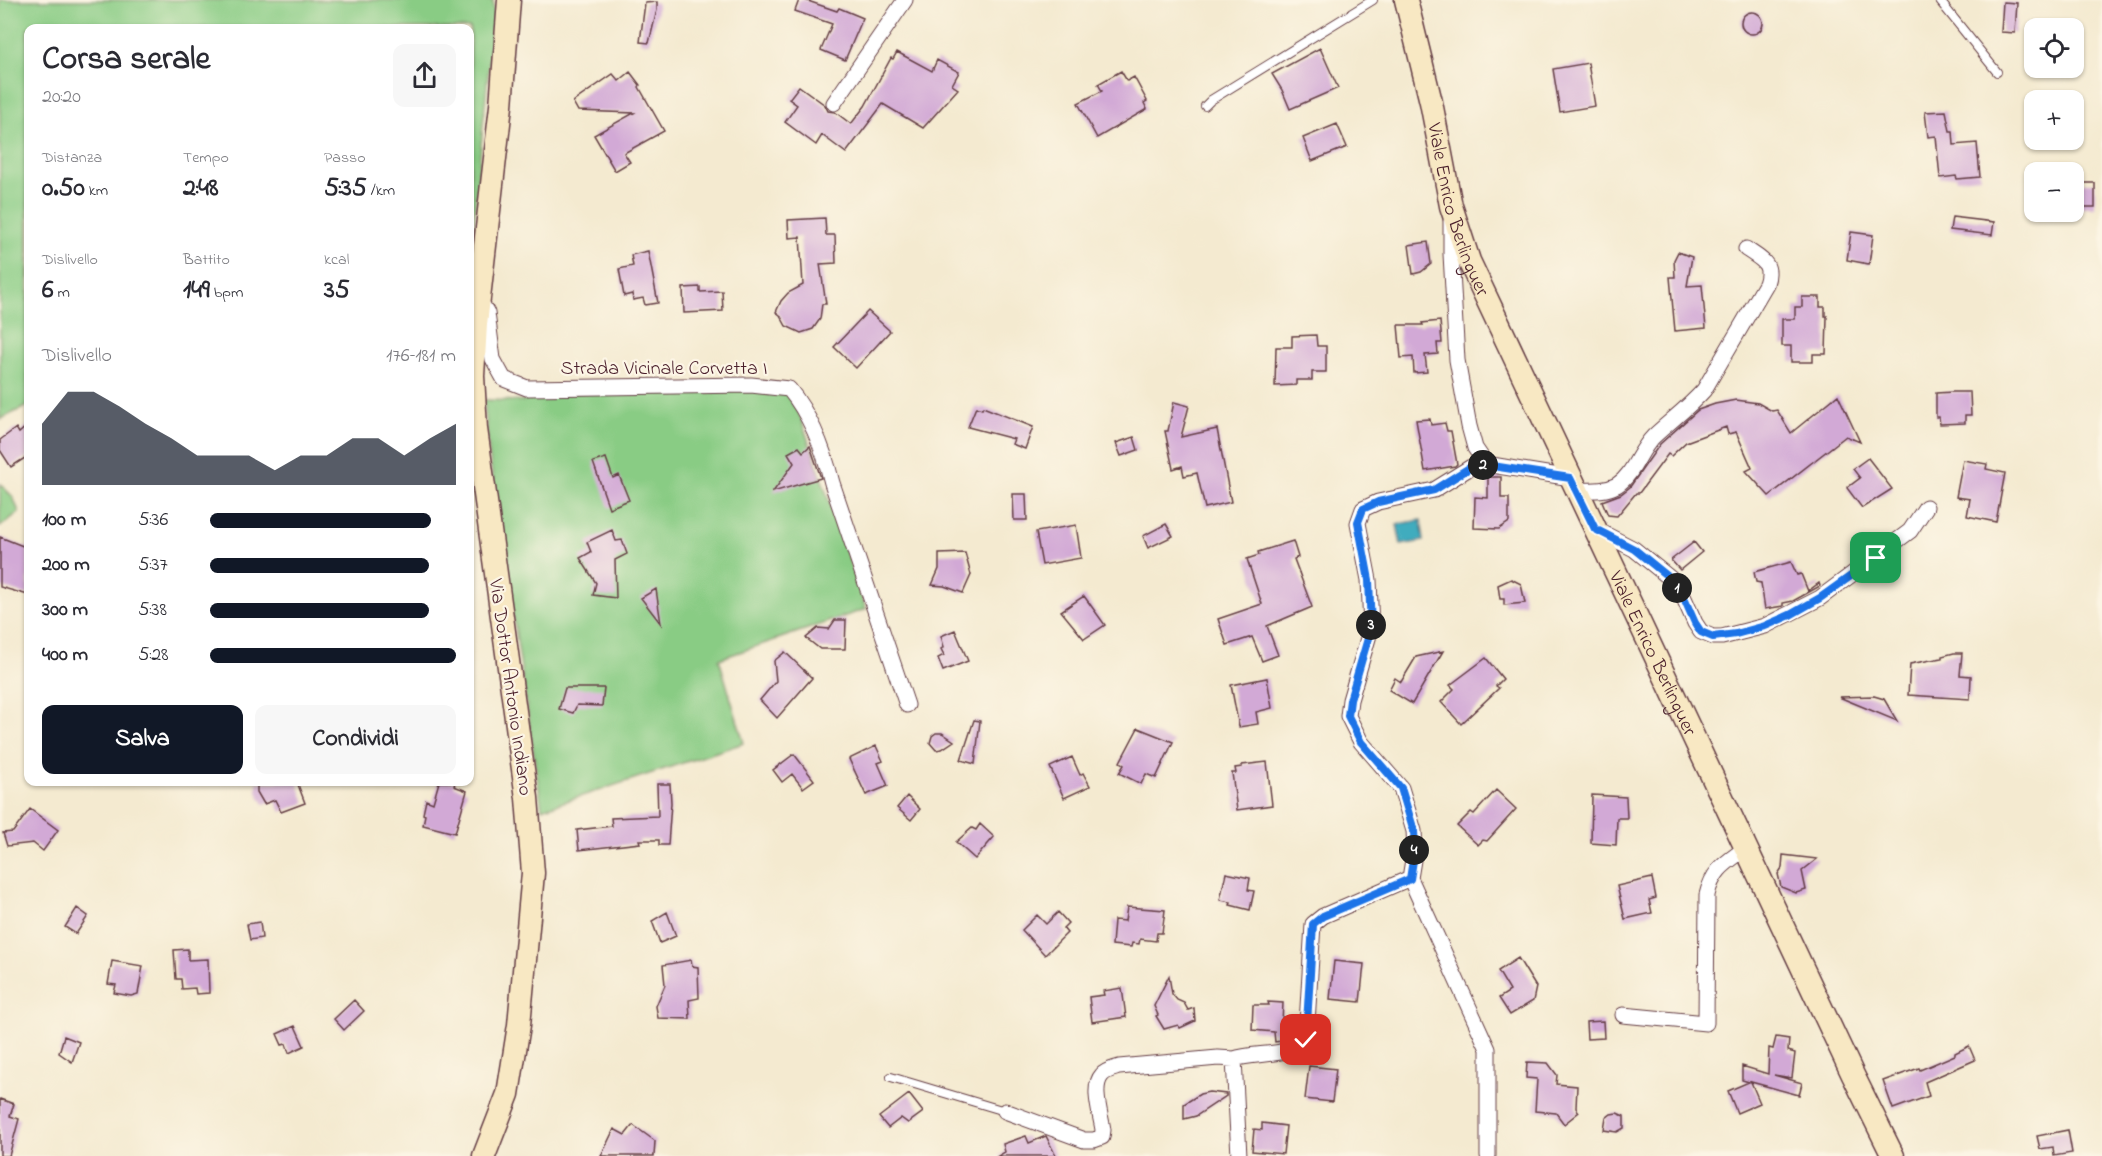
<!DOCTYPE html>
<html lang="it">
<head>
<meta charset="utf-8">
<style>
	body { margin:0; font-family:"Indie Flower",sans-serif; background:#f7f7f7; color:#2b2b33; height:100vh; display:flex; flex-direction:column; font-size:22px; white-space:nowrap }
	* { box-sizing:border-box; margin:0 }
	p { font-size:20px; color:#7c7c81 }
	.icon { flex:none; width:33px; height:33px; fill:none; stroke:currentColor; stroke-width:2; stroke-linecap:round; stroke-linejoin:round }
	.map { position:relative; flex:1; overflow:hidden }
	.panel { position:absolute; left:24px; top:24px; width:450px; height:762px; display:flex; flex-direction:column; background:#fff; border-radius:12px; box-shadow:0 2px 4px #0004 }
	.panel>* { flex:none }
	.buttons { position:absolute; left:2024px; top:18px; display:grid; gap:12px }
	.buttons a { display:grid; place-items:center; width:60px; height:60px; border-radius:12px; background:#fff; box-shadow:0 2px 4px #0004; font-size:30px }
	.pin { position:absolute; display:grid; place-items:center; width:51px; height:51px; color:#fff; margin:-26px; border-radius:12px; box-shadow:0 3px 9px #0006 }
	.km { position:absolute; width:30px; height:30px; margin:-15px; border-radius:50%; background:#222; color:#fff; font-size:16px; line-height:30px; text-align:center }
	.round { display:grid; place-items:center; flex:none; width:63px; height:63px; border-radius:12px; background:#f7f7f7 }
	.overview { display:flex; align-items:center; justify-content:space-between; height:102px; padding:0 18px }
	h1 { font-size:33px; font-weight:700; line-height:45px }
	.figures { display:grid; grid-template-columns:repeat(3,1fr); gap:9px; height:102px; padding:6px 18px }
	.figures div { display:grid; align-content:center }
	.figures b { font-size:26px; font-weight:700 }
	.figures small { font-size:16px; font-weight:400 }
	.figures p { font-size:16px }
	.chart { height:168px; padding:12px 18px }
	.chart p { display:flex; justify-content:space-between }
	.chart svg { width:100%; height:108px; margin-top:6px; fill:#111827; opacity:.7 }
	.button { display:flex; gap:12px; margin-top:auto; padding:12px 18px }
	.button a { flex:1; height:69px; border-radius:12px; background:#111827; color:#fff; font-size:24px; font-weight:700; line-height:69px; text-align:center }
	.button a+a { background:#f7f7f7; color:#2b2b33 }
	ul { padding:0 18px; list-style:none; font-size:20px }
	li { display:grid; grid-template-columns:96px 72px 1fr; align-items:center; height:45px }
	li i { height:15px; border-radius:8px; background:#111827 }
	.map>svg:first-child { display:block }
	.green { fill:#89cc84; stroke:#6a7658; stroke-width:1.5 }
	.water { fill:#3facbe; stroke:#446674; stroke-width:1.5 }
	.building { fill:#d2a9d6 }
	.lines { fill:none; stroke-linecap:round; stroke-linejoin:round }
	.service-casing { stroke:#643d44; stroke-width:10 }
	.minor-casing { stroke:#643d44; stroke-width:17 }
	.secondary-casing { stroke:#643d44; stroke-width:25 }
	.service { stroke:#fff; stroke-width:8 }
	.minor { stroke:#fff; stroke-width:15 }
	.secondary { stroke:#f8e8c3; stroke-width:22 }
	.route-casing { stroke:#fff; stroke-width:12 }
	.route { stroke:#1a73e8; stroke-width:8 }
	.labels { text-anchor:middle; stroke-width:4.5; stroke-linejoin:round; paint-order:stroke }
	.street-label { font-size:20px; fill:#4a1f2b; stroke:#fcf5e5 }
</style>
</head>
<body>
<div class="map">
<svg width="2102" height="1156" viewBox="0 0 2102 1156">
	<rect width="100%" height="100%" fill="#fcf5e5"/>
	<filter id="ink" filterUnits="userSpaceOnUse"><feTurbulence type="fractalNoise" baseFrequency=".0167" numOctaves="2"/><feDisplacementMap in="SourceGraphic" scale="12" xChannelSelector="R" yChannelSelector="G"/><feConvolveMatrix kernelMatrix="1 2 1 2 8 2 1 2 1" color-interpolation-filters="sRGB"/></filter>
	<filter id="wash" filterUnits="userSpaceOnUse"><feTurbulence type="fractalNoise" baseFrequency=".008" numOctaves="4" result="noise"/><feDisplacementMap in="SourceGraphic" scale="24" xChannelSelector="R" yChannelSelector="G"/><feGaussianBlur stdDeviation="1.35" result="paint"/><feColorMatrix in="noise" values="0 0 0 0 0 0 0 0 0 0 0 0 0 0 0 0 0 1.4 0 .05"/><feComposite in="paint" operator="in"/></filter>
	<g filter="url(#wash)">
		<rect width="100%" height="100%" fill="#f4ead0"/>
		<path class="green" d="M0,0H493L494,13L470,258V28H28V406L0,419Z
			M784,389L799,413L866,609L719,659L744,743L542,809L489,453L484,400L524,401L528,393Z
			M0,484L13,497L19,512L0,527Z"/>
		<path class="water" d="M1421,520L1424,541L1401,545L1397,524Z"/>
		<g id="blocks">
			<path class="building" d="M799,0H805L837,11L839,8L863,18L845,60L821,50L832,24L795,11Z
				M657,2V10L649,43L640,42L645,3Z
				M2003,2L2017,3L2015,33L2001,32Z
				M1741 23a11 11 0 1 1 22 0a11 11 0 1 1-22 0Z
				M1320,48L1338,88L1290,109L1282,90L1272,74Z
				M897,52L932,71L937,60L959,72L952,85L958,89L923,128L883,104L846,153L822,135L816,145L785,122L797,105L789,99L799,86L825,105L828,111L835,112L851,124L865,106L891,58L893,59Z
				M1588,63L1595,106L1560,112L1553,69Z
				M1121,71L1127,81L1134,77L1147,101L1144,103L1147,109L1097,138L1078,103L1102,91L1098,84Z
				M630,72L640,85L639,87L664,131L624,153L630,162L615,171L594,135L634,113L578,111L573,102L613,74L619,81Z
				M1946,111L1950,131H1953L1954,145L1977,143L1980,177L1957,179L1956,176L1940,178L1936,136L1928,137L1925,112Z
				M1337,124L1347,147L1312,161L1303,138Z
				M2073,183H2095V207H2073Z
				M1952,217L1994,222L1992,235L1950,230Z
				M825,218L826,235H835L836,263L820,264L826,304H822L820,319L813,329L801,333L786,326L780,315L776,312L781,301L788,293L803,285L800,237L789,238L788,220Z
				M1851,232L1873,235L1869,264L1847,260Z
				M1428,242L1431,264L1421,272L1413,274L1409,245Z
				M648,251L658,303L645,305L643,298L633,300L632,294L624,296L619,269L633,266L631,255Z
				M1678,252L1692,257L1687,286L1702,285L1706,328L1675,331L1670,277H1675L1674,260Z
				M700,287V292L722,291L723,311L684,313L683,288Z
				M1802,297H1820V307H1825V316H1827L1826,354H1813V362H1791V346H1782V319H1795V307H1802Z
				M868,311L890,331L856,368L834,347Z
				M1440,321L1442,343H1437L1438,354L1425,355L1427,372L1414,373L1413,357L1401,358L1398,325H1423L1422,323Z
				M1316,335L1317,346H1326V372H1312V380H1296V385L1275,386L1276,347H1292V336Z
				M1953,392H1970L1971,415H1965V423L1940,424L1939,417H1936V393Z
				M1838,395L1860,442L1846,436L1769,496L1746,471L1752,468L1736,432L1728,434L1726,427L1686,442L1671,456L1668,454L1639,493H1636L1617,516L1608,515L1602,501L1621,494L1630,487L1660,444L1698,410L1715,404L1736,400L1758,403L1772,411L1777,410L1791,433Z
				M1174,402L1189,406L1181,437L1217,429L1231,502L1205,508L1197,473L1184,476L1182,466L1173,469L1165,431H1168Z
				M976,407L982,409L983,407L1033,427L1025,449L1012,444L1014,439L968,427Z
				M1430,419L1431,425L1445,423L1447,431H1451L1457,464L1455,466L1425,471L1416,420Z
				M28,425V456L11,467L0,450V440L16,428L19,433Z
				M1134,437L1138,450L1121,456L1116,443Z
				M810,446L821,478L773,492L794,463L788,453L799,447L803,452Z
				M606,458L613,478L619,475L629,500L609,508L593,462Z
				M1868,458L1892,489L1862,508L1847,488L1860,478L1853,469Z
				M1963,460L1987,464L1986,469L2005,473L1996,522L1967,516L1970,499L1956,497Z
				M1488,477H1501V498H1509V522L1499,529L1474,528L1475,497L1488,498Z
				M1013,494H1026L1027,520H1014Z
				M1166,524L1173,536L1148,548L1143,536Z
				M1076,525L1081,558L1042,565L1036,532Z
				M612,530L616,541L622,540L627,554L615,560L616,598L593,595L596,583L580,558L591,552L587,542Z
				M0,537L28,548V595L0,587Z
				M1293,541L1298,557L1294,559L1312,607L1267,626L1278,655L1262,661L1252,637L1227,645L1218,619L1262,604L1247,559L1259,555L1258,552Z
				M1694,542L1702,552L1680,570L1671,560Z
				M965,553L971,575L963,593L944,586L932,585L939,569V554Z
				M1791,562L1797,575L1801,574L1808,591L1819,583L1820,586L1793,601L1783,603V606L1765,609L1761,583L1756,582L1754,572Z
				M1511,579L1521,584L1525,603L1504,605V599H1500L1498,585Z
				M656,589L661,624L641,598Z
				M1084,596L1105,625L1084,639L1061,611Z
				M835,620H846L845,649H820L806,638L818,628L829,629Z
				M955,630L968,661L943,671L938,658L944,655L941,649L944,647L941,636Z
				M1443,651L1412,704L1389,690L1395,678L1401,682L1416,657Z
				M785,652L812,678L777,718L760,700L776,681L774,661Z
				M1954,653H1962L1960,675L1971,676L1970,699L1908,695L1910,664L1942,658V656Z
				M1486,658L1503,679L1496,686L1499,688L1461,724L1441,702L1454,689L1450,685Z
				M1267,678L1272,708L1256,712L1258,724L1239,727L1231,685Z
				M565,688H604L602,706L577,705L573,713L559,709Z
				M1874,696L1884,699L1897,721L1839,697Z
				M974,720L980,721L975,764L961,760Z
				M1138,728L1173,742L1156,778L1146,774L1141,784L1119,773L1124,765L1120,762Z
				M936,733H942L954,741L942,749L936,750L930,743L932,736Z
				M876,746L883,761L878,763L888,786L866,795L849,759Z
				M794,754L814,780L803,788L792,774L782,782L773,770Z
				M1072,757L1080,775L1083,773L1090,786L1064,798L1050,767Z
				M1267,762L1272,805L1237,810L1232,773H1236L1235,768L1242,767V765Z
				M257,782H297L305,803L281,812L275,800L264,804L257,792Z
				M439,782H455L454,786L467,791L455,833L423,825L425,815L423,814L426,800L433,803Z
				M657,784H670L671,803L668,845H659V840H639L640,843L579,850L577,830L612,826L611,818L658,816Z
				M1496,790L1516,809L1487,841L1483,840L1478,845L1457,826L1471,812L1474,814Z
				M1592,795L1626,797L1627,818H1617L1616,845L1591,843Z
				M907,796L920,809L911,820L897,808Z
				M30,809L58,830L43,851L33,843L7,846L3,833L13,832Z
				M980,824L994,837L975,859L956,842L972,828L976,830Z
				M1783,855L1817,859L1802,871L1806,890L1796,893L1781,887L1778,874L1782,868Z
				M1226,873L1250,878L1248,890L1254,891L1250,910L1230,905L1231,902L1220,900Z
				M1652,878L1656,898L1649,900L1652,913L1625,919L1617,886Z
				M1127,907L1165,910L1162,933H1157L1156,941L1140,939L1139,944L1132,943L1131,947L1112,945L1114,920L1125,921Z
				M77,908L88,916L76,934L65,927Z
				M667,912L676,936L660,943L652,921Z
				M1058,912L1068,923L1063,928L1067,933L1045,955L1022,930L1037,915L1046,924Z
				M260,922L262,938L250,940L247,924Z
				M188,949V960L208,959L209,993L196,994L195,988L182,989L181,979H176L174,950Z
				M1518,958L1536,987L1533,1001L1510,1015L1499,998L1510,991L1498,971Z
				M691,960L692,966L698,967L699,998L689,1000L690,1019L658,1018L656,1006L665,985L663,965Z
				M112,961L143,966L138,994L131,996L114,993L116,985L108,984Z
				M1334,961L1364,964L1360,1002L1330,999Z
				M1169,976L1172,994L1177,1000L1184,1003L1188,1010L1194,1008L1195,1021L1180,1028L1178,1025L1164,1029L1156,1016L1158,1015L1154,1006Z
				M1122,988L1126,1017L1092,1022L1089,997L1104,995L1103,991Z
				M354,1000L364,1011L344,1030L334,1019Z
				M1268,1002L1283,1003L1281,1041L1275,1042L1274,1032L1252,1030L1253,1005H1269Z
				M1603,1021L1604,1038L1587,1039L1586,1022Z
				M295,1026L304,1046L289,1053L286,1044L282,1045L277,1034Z
				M64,1036L79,1042L72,1062L59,1053Z
				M1776,1037L1789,1039L1788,1051L1795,1053L1792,1078L1774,1075L1802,1083L1799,1095L1751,1082L1760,1103L1737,1113L1728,1091L1749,1082L1742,1080V1066L1768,1074L1769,1048L1773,1049Z
				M1969,1046L1975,1060L1925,1082L1929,1096L1893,1109L1883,1081L1919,1068L1920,1070L1955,1055V1053Z
				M1527,1062L1548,1063L1557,1075L1556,1084L1577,1086L1576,1108L1579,1112L1564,1124L1556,1113L1535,1111L1537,1079L1526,1078Z
				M1309,1066L1336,1069L1332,1102L1305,1099Z
				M1209,1092L1226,1094V1096L1196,1116L1184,1119V1104L1200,1094Z
				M909,1094L923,1112L908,1123L901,1118L888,1128L879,1117Z
				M0,1099L14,1104L10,1116L19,1119L9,1156H0Z
				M1617,1113L1624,1116V1128L1617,1132L1604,1130L1606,1118L1611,1114Z
				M1262,1123L1286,1126L1283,1154L1252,1151L1254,1129L1262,1130Z
				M633,1125L655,1141L654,1156H601L614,1129L625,1135Z
				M2068,1130L2072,1153L2054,1156L2053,1147L2040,1149L2037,1136Z
				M1026,1136L1029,1143L1046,1136L1056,1156H998L1005,1152L1003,1144Z"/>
		</g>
	</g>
	<g filter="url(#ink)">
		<use href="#blocks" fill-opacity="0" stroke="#643d44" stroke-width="1.5"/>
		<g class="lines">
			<defs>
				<path id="service" d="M1939,0L1997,72
					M1205,106L1211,100L1373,0
					M891,1077L1005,1111"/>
				<path id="minor" d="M834,103L905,0
					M480,301L487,313L493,359L504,379L527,388L751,385L789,389C811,416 824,450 832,483L907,705
					M1486,464L1571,478
					M1576,490C1590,490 1604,492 1617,485C1634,474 1639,451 1653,437C1670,421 1688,408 1704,390L1766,284C1773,263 1762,260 1746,249
					M1595,529L1634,549L1671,579L1684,598L1695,623L1701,632L1713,637H1722L1765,626L1820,598L1910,531L1926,507
					M1410,878L1488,1049V1156
					M1623,1015L1706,1023L1707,895C1713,869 1726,863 1746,848
					M1005,1111L1084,1140H1094L1102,1137L1103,1130C1101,1115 1091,1087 1102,1075C1106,1070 1113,1069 1119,1067L1218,1058L1234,1059
					M1239,1156L1234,1059C1255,1052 1292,1057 1306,1040L1313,924L1323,916L1410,878L1415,848L1414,831L1401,788L1361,742L1348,716L1350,700L1371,628L1369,580L1358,523L1363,509L1378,502L1434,490L1471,467L1486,464L1475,448L1469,426L1457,360L1451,254V221"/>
				<g id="secondary">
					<path id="s1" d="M1406,0L1431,102L1451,206L1469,261L1853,1075L1893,1156"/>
					<path d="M484,1156L508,1094L519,1025L533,873L527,798L476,429L473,376L476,324L501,106L509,0"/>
				</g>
			</defs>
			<use href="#service" class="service-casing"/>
			<use href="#minor" class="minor-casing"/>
			<use href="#secondary" class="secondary-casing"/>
			<use href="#service" class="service"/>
			<use href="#minor" class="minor"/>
			<use href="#secondary" class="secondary"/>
		</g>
	</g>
	<g class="lines" filter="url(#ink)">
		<defs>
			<path id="route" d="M1306,1040L1313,924L1323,916L1410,879L1415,848L1414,831L1401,788L1361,742L1348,716L1350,700L1371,628L1369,580L1358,522L1363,509L1378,502L1434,490L1471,467L1486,465L1570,478L1595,529L1634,549L1671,579L1684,598L1695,623L1701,632L1713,637L1736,634L1765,626L1790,615L1820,598L1876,558"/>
		</defs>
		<use href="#route" class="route-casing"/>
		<use href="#route" class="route"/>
	</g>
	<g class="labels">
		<g class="street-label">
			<text dy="7" stroke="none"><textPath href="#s1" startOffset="216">Viale Enrico Berlinguer</textPath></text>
			<text x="664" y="374">Strada Vicinale Corvetta I</text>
			<text dy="7" stroke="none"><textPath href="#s1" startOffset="702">Viale Enrico Berlinguer</textPath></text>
			<text transform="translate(512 687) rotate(82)" y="7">Via Dottor Antonio Indiano</text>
		</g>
	</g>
</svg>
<div class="buttons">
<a><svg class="icon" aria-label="locate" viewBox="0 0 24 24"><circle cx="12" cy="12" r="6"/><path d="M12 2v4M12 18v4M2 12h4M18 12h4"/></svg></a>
<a>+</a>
<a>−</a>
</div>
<div class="pin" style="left:1876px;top:558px;background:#1e9e55"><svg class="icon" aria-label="arrive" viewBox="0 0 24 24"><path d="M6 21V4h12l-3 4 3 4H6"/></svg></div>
<div class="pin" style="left:1306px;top:1040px;background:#d93025"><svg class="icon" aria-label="check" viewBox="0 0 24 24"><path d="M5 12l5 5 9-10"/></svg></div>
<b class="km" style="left:1677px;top:588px">1</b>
<b class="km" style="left:1483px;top:465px">2</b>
<b class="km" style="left:1371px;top:625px">3</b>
<b class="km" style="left:1414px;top:850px">4</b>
<section class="panel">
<div class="overview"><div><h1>Corsa serale</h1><p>20:20</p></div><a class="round"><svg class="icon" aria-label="share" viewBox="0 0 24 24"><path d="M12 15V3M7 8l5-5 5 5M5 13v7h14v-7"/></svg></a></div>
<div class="figures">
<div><p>Distanza</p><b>0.50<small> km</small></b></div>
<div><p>Tempo</p><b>2:48</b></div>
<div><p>Passo</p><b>5:35<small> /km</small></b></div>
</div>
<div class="figures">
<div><p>Dislivello</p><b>6<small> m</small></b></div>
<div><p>Battito</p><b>149<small> bpm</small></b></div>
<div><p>kcal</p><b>35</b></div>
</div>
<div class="chart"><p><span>Dislivello</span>176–181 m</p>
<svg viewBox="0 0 160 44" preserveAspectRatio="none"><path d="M0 44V19L10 6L20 6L30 12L40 19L50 25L60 32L70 32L80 32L90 38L100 32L110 32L120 25L130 25L140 32L150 25L160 19V44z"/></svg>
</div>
<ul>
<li><b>100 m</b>5:36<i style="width:90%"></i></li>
<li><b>200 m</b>5:37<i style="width:89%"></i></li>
<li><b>300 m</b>5:38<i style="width:89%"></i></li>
<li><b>400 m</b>5:28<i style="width:100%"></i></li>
</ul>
<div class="button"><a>Salva</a><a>Condividi</a></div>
</section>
</div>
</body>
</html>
